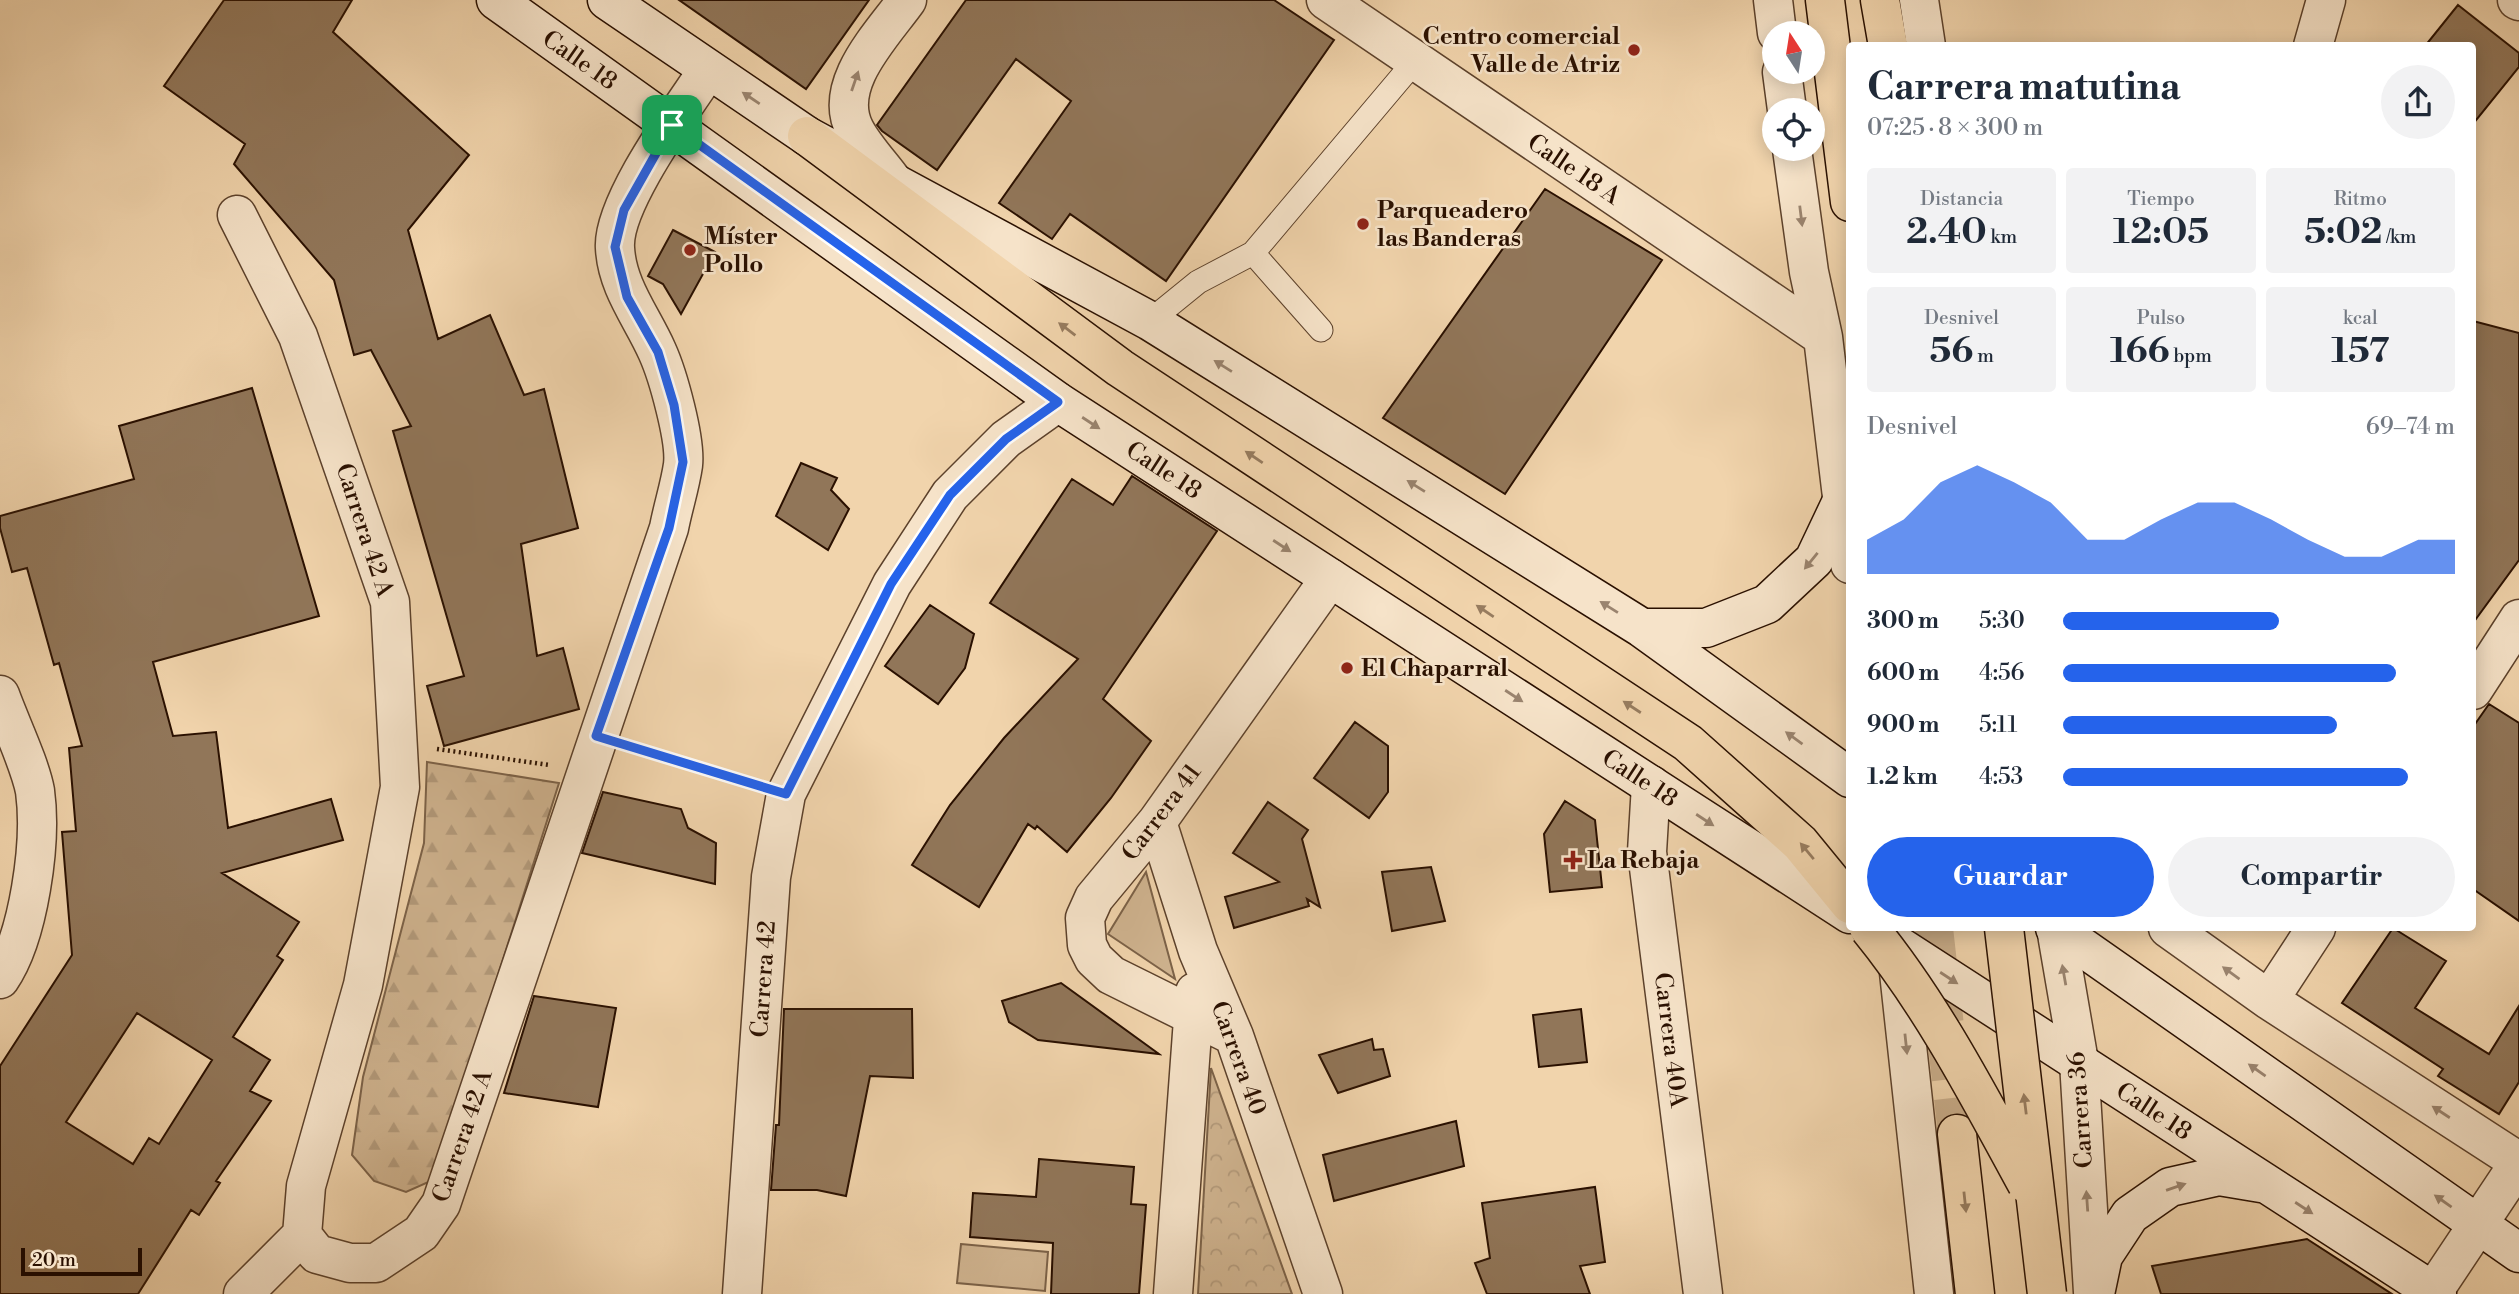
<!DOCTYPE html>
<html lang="es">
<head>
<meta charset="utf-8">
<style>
	body { margin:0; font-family:"Libre Bodoni",serif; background:#f2f2f3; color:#1f2937; height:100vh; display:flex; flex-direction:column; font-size:26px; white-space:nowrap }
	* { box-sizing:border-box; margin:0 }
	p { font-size:23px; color:#747a83 }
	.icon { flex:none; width:38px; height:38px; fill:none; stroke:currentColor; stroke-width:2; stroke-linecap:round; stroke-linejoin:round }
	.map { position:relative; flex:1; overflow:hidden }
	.panel { position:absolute; left:1846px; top:42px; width:630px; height:889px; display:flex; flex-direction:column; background:#fff; border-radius:7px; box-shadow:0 4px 18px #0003 }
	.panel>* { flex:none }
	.needle { width:46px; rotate:348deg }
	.controls { position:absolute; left:1762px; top:21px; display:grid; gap:14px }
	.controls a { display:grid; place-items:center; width:63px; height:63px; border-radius:50%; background:#fff; box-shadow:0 4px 18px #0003; font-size:35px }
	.scale { position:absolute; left:21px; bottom:18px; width:121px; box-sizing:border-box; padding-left:7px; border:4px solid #2a1000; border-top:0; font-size:19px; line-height:24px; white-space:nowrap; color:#2a1000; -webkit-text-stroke:5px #f6e3c9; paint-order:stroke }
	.pin { position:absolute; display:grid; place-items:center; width:60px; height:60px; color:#fff; margin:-30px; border-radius:14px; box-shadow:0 4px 10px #0006 }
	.round { display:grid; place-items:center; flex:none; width:74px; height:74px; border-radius:37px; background:#f2f2f3 }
	.overview { display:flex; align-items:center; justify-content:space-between; height:119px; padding:0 21px }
	h1 { font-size:38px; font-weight:700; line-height:52px }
	.metrics { display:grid; grid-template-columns:repeat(3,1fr); gap:10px; height:119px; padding:7px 21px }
	.metrics div { display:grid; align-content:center; border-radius:7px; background:#f2f2f3; text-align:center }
	.metrics b { font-size:35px; font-weight:700 }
	.metrics small { font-size:19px; font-weight:400 }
	.metrics p { font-size:19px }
	.chart { height:196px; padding:14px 21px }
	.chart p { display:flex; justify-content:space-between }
	.chart svg { width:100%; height:126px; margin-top:7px; fill:#2563eb; opacity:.7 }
	.cta { display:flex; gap:14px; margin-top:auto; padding:14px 21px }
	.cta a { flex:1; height:80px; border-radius:42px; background:#2563eb; color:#fff; font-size:28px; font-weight:700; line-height:80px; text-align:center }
	.cta a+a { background:#f2f2f3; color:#1f2937 }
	ul { padding:0 21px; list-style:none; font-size:23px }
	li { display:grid; grid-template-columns:112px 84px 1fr; align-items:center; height:52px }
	li i { height:18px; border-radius:9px; background:#2563eb }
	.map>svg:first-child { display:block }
	.grass { fill:#cfb38f; stroke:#7c6248; stroke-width:2 }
	.forest { fill:url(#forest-firs); stroke:#7c6248; stroke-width:2 }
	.park { fill:url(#park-crowns); stroke:#7c6248; stroke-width:2 }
	.building { fill:#917659; stroke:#2a1000; stroke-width:2; fill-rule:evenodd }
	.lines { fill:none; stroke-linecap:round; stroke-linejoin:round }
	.primary-tunnel { stroke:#c9ad8a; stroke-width:38; stroke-dasharray:38 19; stroke-linecap:butt }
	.service-casing { stroke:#5c412b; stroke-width:25 }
	.minor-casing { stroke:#5c412b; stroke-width:41 }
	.tertiary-casing { stroke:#5c412b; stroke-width:41 }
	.secondary-casing { stroke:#2a1000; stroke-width:41 }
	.primary-casing { stroke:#2a1000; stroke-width:41 }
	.path { stroke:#2a1000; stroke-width:4.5; stroke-dasharray:2 3.5; stroke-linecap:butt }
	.service { stroke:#f6e3c9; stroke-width:23 }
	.minor { stroke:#f6e3c9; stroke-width:38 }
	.tertiary { stroke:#f6e3c9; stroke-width:38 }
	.secondary { stroke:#f6e3c9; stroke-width:38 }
	.primary { stroke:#f1d4ac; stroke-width:38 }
	.primary-bridge-casing { stroke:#2a1000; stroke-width:41; stroke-linecap:butt }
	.primary-bridge { stroke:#f1d4ac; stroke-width:38 }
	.oneway { fill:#9a846f }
	.oneway2 { fill:#977c5f }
	.route-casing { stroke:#fff; stroke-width:14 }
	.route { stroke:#2563eb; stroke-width:9 }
	.poi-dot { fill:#8f2418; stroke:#f6e3c9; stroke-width:2.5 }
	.labels { text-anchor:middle; stroke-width:5; stroke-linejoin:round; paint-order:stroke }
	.poi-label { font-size:24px; font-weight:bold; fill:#2a1000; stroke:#f6e3c9; text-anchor:start }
	.street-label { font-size:24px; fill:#2a1000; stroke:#f6e3c9 }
</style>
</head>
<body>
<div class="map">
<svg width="2519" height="1294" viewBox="0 0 2519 1294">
	<defs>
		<pattern id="forest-firs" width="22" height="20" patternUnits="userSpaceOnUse" patternTransform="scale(1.75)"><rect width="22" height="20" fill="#cfb38f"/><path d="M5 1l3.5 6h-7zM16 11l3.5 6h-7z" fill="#b2997a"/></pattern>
		<pattern id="park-crowns" width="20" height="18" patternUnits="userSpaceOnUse" patternTransform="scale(1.75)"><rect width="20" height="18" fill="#cfb38f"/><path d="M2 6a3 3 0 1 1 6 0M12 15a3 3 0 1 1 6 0" fill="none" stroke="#b2997a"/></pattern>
	</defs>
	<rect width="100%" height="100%" fill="#f1d4ac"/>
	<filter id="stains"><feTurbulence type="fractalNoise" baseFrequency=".00286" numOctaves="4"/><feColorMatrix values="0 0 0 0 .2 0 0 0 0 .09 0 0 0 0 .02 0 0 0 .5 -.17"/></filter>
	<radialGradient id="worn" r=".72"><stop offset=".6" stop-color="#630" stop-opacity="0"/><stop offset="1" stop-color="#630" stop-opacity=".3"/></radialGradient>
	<path class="grass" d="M1146,872L1175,979L1108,934Z
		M961,1244L1048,1252L1045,1291L957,1283Z"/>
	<path class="forest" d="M427,762L559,783L433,1180L406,1192L374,1181L352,1155L363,1077L424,843Z"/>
	<path class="park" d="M1211,1068L1292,1294H1198Z"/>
	<path class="building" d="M224,0H352L333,32L469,155L408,230L438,339L490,315L524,395L544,389L578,528L521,544L537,656L563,648L579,709L444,746L427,686L464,676L393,431L411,426L371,350L354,355L334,280L234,164L245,144L164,86Z
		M679,0H869L806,89Z
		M966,0H1274L1334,40L1166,281L1070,214L1052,239L999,203L1071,101L1016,59L937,170L882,131L877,125Z
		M2458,5L2519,53V67L2473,124V46H2425Z
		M1545,189L1662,260L1505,494L1383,418Z
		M673,230L715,252L681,314L663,284L648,276Z
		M2473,321L2519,333V560L2473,623Z
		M252,388L319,616L153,662L173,736L216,732L228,828L331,799L343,840L222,873L299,922L277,956L283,960L233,1037L270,1060L250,1091L271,1101L216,1181L220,1183L199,1215L191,1210L138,1294H0V1066L72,955L62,832L76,831L69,748L82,746L59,663L54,665L27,568L12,572L0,528V516L134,479L119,426ZM137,1013L212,1060L159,1144L149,1138L133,1164L66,1122Z
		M801,463L837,478L831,490L849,509L828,550L776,516Z
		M1132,476L1217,531L1103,699L1151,741L1111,798L1067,852L1037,826L1035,829L1028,824L979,907L912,865L950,805L1004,738L1078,659L990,603L1072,479L1113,505Z
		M930,605L974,634L965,668L938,704L885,666Z
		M2489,704L2519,723V921L2473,889V727Z
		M1355,722L1388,746V792L1369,818L1314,778Z
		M603,792L681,809L688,828L716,843L715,884L582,853Z
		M1565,801L1595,820L1602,887L1550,892L1544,834Z
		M1268,802L1308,830L1302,839L1320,907L1307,899L1309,906L1234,928L1225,897L1279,882L1233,853Z
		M1431,867L1445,921L1392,931L1382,872Z
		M2393,928L2446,961L2415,1008L2489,1054L2519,1006V1082L2499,1114L2438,1076L2443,1069L2342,1003Z
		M1061,983L1159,1054L1038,1040L1009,1022L1002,1001Z
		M534,996L616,1008L598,1107L504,1093Z
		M784,1009H912L913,1078L870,1076L846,1196L817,1190H771L776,1125H779Z
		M1581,1009L1587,1062L1539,1067L1533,1015Z
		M1372,1039L1374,1050L1383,1049L1390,1076L1338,1093L1319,1055Z
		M1456,1121L1464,1166L1334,1201L1323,1155Z
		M1039,1159L1134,1167L1131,1204L1146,1205L1139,1294H1051L1053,1243L970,1237L973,1193L1036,1197Z
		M1595,1187L1605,1262L1580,1266L1590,1294H1487L1475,1263L1490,1258L1482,1203Z
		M2307,1239L2392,1294H2161L2152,1266Z"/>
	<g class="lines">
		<path class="primary-tunnel" d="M1934,928L1957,1134"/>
		<defs>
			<path id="service" d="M1150,321L1198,282L1253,253
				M1321,330L1253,253L1415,61"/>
			<path id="minor" d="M1326,0L1823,337
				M1773,0L1777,33
				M1919,0L1926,46
				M2313,46L2326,0
				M1782,72L1787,110
				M1792,149L1809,272L1823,337L1850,564
				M894,183C882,166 865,149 855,130C831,85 882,35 907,0
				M237,215L298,336L390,602L400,787L363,985L306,1186L302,1235L317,1254L350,1263H376L421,1233L441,1204L669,528C673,507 680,486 683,465C686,440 668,375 657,351C642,317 617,287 615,248C612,203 683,108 708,70
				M2473,690L2519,619
				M0,695C10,723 30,764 35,791C42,842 29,937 0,979
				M1651,785L1647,852L1703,1294
				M1157,822L1198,951L1234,1036L1323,1294
				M2056,928L2079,1062L2093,1292
				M2168,928L2269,1000L2519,1162
				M1897,954L1934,1294
				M2269,1000L2316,928
				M1234,1036L1111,975L1094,959L1087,945L1085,918L1094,898L1157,822L1330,578
				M2433,1292L2519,1163
				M243,1294L302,1235
				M742,1294L771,877L786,794L892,584L950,495L1006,439L1058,402
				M1173,1294L1195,992"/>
			<path id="tertiary" d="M2517,0L2519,1"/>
			<path id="secondary" d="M496,0L1058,402L1850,914
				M607,0L807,136L1150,321L1642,628L1850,778
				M1642,628H1706L1767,604L1814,560L1842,501
				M1871,928L2437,1294
				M2055,928L2519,1253
				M2095,1294L2103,1256L2130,1215L2170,1187L2219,1176L2261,1183"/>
			<path id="primary" d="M1825,0L1850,202
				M1880,0L1888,46
				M807,136L1120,368L1688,743L1800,843L1850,904
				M1957,1134L1975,1294"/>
		</defs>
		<use href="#service" class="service-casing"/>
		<use href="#minor" class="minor-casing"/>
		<use href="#tertiary" class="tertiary-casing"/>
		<use href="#secondary" class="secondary-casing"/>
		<use href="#primary" class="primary-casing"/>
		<path class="path" d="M637,748L750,783
			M437,749L549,765"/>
		<use href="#service" class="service"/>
		<use href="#minor" class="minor"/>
		<use href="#tertiary" class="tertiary"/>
		<use href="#secondary" class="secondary"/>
		<use href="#primary" class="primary"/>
		<defs>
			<path id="primary-bridge" d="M1869,928C1932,1005 1979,1096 2027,1184
				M2004,928L2047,1294"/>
		</defs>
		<use href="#primary-bridge" class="primary-bridge-casing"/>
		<use href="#primary-bridge" class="primary-bridge"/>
	</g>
	<defs><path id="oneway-solid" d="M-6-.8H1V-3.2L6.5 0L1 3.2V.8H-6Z" transform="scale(1.75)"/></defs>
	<g class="oneway">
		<use href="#oneway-solid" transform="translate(855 81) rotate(-71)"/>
		<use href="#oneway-solid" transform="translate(751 98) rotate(-146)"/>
		<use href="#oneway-solid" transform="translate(1801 216) rotate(83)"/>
		<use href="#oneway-solid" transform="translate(1223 366) rotate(-148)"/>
		<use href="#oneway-solid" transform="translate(1091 423) rotate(33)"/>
		<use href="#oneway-solid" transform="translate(1416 486) rotate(-148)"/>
		<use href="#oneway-solid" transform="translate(1282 546) rotate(33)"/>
		<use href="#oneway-solid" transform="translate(1811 561) rotate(129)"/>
		<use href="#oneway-solid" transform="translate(1609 607) rotate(-148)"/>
		<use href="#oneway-solid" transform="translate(1514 696) rotate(33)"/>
		<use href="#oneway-solid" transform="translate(1794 738) rotate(-144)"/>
		<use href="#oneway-solid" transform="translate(1705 820) rotate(33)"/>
		<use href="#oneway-solid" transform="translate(2231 973) rotate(-144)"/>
		<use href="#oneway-solid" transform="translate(2064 975) rotate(-100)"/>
		<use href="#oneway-solid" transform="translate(1949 978) rotate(33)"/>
		<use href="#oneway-solid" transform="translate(1906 1044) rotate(84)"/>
		<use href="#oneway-solid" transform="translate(2257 1070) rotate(-145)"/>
		<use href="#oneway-solid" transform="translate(2441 1112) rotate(-147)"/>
		<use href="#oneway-solid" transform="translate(2176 1187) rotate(-19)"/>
		<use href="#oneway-solid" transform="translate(2087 1201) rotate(-94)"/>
		<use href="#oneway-solid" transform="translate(2443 1201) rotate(-145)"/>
		<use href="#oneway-solid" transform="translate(2304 1208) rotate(33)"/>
	</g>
	<g class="oneway2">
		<use href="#oneway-solid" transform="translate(1067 329) rotate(-143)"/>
		<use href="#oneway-solid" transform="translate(1254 457) rotate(-146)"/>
		<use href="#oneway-solid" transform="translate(1485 611) rotate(-146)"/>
		<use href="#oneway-solid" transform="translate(1632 707) rotate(-147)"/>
		<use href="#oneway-solid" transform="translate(1807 851) rotate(-130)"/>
		<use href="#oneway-solid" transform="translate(2025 1104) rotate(-97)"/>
		<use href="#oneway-solid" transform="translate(1965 1202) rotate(84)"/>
	</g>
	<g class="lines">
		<defs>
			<path id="route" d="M672,125L1058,402L1006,439L950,495L891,584L786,794L596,736L669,528L683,462L674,405L658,352L627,297L615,247L624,210Z"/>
		</defs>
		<use href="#route" class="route-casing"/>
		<use href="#route" class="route"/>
	</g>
	<g class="poi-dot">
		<circle cx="1634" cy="50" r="7"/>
		<circle cx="1363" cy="224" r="7"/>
		<circle cx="690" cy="250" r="7"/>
		<circle cx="1347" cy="668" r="7"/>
		<path d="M1569.5 849.5h7v7h7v7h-7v7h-7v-7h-7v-7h7z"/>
	</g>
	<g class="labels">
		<g class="poi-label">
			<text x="1620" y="44" text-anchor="end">Centro comercial<tspan x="1620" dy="28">Valle de Atriz</tspan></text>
			<text x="1377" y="218">Parqueadero<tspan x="1377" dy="28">las Banderas</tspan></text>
			<text x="704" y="244">Míster<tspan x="704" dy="28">Pollo</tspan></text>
			<text x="1361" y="676">El Chaparral</text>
			<text x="1587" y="868">La Rebaja</text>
		</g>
		<g class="street-label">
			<text transform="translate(580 60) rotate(35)" y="8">Calle 18</text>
			<text transform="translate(1574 169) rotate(34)" y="8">Calle 18 A</text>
			<text transform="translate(1164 470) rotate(33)" y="8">Calle 18</text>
			<text transform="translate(365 530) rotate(72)" y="8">Carrera 42 A</text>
			<text transform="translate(1640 778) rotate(33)" y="8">Calle 18</text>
			<text transform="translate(1161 812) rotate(-53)" y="8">Carrera 41</text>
			<text transform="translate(763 979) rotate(-86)" y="8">Carrera 42</text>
			<text transform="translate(1671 1040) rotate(83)" y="8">Carrera 40A</text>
			<text transform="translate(1239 1058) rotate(70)" y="8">Carrera 40</text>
			<text transform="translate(2080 1110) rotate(-94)" y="8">Carrera 36</text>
			<text transform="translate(2154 1111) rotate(33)" y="8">Calle 18</text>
			<text transform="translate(462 1136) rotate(-71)" y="8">Carrera 42 A</text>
		</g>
	</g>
	<rect width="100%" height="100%" filter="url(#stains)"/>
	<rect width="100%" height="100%" fill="url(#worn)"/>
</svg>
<div class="controls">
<a><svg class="needle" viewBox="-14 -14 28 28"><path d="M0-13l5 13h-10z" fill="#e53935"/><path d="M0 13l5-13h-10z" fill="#747a83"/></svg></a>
<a><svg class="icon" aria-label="locate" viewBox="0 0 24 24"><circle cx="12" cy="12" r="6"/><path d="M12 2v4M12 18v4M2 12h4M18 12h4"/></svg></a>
</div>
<div class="scale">20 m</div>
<div class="pin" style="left:672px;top:125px;background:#1e9e55"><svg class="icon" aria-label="arrive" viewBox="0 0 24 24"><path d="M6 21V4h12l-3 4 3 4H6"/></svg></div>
<section class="panel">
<div class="overview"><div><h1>Carrera matutina</h1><p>07:25 · 8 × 300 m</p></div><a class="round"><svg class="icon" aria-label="share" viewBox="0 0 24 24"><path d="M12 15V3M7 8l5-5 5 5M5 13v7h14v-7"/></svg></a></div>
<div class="metrics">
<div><p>Distancia</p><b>2.40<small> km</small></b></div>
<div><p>Tiempo</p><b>12:05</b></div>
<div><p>Ritmo</p><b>5:02<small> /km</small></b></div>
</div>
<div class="metrics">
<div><p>Desnivel</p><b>56<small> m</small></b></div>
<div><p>Pulso</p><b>166<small> bpm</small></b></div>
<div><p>kcal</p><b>157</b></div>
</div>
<div class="chart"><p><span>Desnivel</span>69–74 m</p>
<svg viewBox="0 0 160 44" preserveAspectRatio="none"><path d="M0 44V32L10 25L20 12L30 6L40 12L50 19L60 32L70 32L80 25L90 19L100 19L110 25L120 32L130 38L140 38L150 32L160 32V44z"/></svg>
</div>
<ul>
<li><b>300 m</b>5:30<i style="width:55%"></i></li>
<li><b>600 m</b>4:56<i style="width:85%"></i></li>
<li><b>900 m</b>5:11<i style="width:70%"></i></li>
<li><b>1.2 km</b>4:53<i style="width:88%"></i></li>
</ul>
<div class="cta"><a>Guardar</a><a>Compartir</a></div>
</section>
</div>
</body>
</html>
